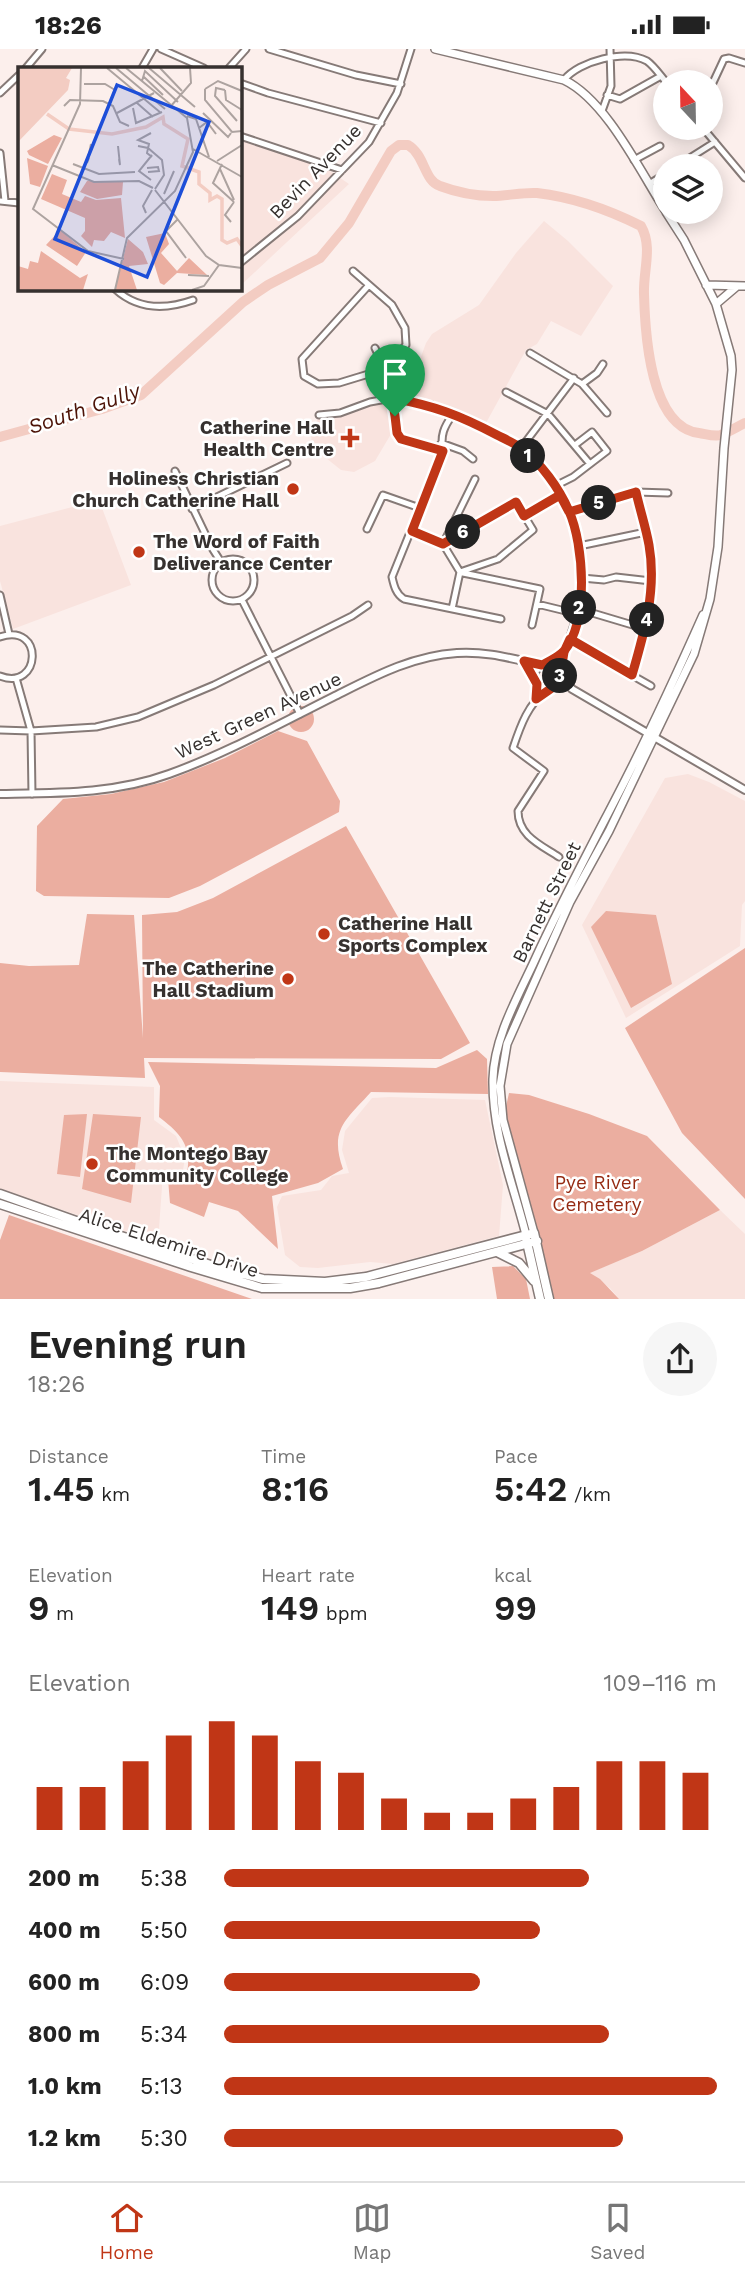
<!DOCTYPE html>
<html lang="en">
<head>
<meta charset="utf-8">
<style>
	body { margin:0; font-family:"Work Sans",sans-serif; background:#f6f6f6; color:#222; height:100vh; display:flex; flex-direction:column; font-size:26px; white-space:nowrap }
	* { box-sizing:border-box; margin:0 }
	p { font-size:23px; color:#767676 }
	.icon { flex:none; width:38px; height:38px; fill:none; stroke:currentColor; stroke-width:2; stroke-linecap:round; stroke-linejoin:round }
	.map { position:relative; height:1250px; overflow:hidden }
	.side { display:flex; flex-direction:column; background:#fff; flex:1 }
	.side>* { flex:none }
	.needle { width:46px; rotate:338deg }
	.fabs { position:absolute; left:653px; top:21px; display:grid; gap:14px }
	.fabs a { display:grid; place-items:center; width:70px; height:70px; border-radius:50%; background:#fff; box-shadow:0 4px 18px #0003; font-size:35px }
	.pin { position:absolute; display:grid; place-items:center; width:60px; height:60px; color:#fff; margin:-72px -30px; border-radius:50% 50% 50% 0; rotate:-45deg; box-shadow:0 0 7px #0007 }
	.pin .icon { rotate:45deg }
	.km { position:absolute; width:35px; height:35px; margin:-18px; border-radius:50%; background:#222; color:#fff; font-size:19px; line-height:35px; text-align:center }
	.round { display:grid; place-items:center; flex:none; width:74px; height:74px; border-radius:37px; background:#f6f6f6 }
	.head { display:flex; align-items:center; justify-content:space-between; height:119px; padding:0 28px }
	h1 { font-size:38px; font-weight:600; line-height:52px }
	.figures { display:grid; grid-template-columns:repeat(3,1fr); gap:10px; height:119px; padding:7px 28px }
	.figures div { display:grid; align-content:center }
	.figures b { font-size:35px; font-weight:600 }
	.figures small { font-size:19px; font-weight:400 }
	.figures p { font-size:19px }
	.chart { height:196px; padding:14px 28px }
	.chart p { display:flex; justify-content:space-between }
	.chart svg { width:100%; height:126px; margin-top:7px; stroke:#c03616; stroke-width:6 }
	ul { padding:0 28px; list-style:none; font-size:23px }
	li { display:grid; grid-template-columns:112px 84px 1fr; align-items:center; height:52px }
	li i { height:18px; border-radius:9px; background:#c03616 }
	.status { display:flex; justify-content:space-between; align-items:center; height:49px; padding:0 35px; background:#fff; direction:ltr }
	.status svg { height:19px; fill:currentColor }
	.tab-bar { display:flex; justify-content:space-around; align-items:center; height:98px; border-top:2px solid #e0e0e0; background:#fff; font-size:19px; color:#767676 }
	.tab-bar a { display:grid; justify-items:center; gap:4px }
	.tab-bar .current { color:#c03616 }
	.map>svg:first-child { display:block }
	.built { fill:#f9e3de }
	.green { fill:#ebaea0 }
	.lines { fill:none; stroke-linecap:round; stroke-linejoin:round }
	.river { stroke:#f3ccc2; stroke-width:10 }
	.minor-casing { stroke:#867a77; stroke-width:9 }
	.tertiary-casing { stroke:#867a77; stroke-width:10 }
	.secondary-casing { stroke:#867a77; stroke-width:10 }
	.primary-casing { stroke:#867a77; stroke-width:11 }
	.minor { stroke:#fff; stroke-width:5 }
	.tertiary { stroke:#fff; stroke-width:6 }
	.secondary { stroke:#fff; stroke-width:7 }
	.primary { stroke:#fff; stroke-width:8 }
	.route-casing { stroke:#fff; stroke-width:14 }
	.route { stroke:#c03616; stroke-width:9 }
	.poi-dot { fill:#c03616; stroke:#fff; stroke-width:2.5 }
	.labels { text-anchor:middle; stroke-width:5; stroke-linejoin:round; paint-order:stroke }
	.street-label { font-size:19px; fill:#36312f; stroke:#fff }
	.poi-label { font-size:19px; font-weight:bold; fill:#36312f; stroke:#fff; text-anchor:end }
	.park-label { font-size:19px; fill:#952a12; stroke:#fff }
	.water-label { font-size:21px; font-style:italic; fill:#4c1307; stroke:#fff }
	.inset-river { fill:none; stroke:#f3ccc2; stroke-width:3.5 }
	.inset-road { fill:none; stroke:#ada3a0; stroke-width:2 }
	.view { fill:#1d4ed8; fill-opacity:0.15; stroke:#1d4ed8; stroke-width:3.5 }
	.inset-edge { fill:none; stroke:#36312f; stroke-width:3.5 }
</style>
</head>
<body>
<div class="status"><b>18:26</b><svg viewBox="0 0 49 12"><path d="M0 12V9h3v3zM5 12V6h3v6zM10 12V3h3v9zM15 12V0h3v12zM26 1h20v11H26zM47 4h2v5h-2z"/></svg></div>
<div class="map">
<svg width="745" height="1250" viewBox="0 0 745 1250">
	<rect width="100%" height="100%" fill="#fcefec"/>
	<path class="built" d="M240,91L327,120L349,135L240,237Z
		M544,172L568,192L613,237L581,287L551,272L537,295L526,301L486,374L429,350L407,346L426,294L432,285L479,256L516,204Z
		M379,351L389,357L391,385L375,412L354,423L341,421L311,397L312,380L318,370H330L354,362L364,355Z
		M99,451L131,536L13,580L0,532V477Z
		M688,725L709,733L745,752V852L742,856L740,897L626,969L582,876L665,729Z
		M0,1032L154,1038V1071L176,1087L185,1109L183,1121L163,1124L158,1193L0,1140Z
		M390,1048L485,1051L503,1136L499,1187L393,1215L370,1213L318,1219L300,1218L285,1206L277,1158L282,1147L321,1141L332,1127L349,1124L342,1101L345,1082L372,1049Z
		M720,1161L745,1185V1250H619L610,1239L589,1224L642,1202Z"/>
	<path class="green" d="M288 670a13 13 0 1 1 26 0a13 13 0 1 1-26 0Z
		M278,682L307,692L340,752L339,763L200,837L169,849L44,847L36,842L37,777L63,750L111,745L164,733L225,709Z
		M346,777L470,994L441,1010L144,1009L145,1029L0,1023V914L29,917L79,916L87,865L134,866L143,989L142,866L177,863L213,849Z
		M606,862L656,866L672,935L631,959L591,878Z
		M745,899V1150L682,1084L625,979Z
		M477,1001L487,1010L488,1045L371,1043C346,1071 329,1080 343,1120L318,1134L272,1147L278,1200L238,1162L209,1153L204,1168L170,1154L168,1130L187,1124C192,1096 180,1084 159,1068L160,1037L148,1013L436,1019Z
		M509,1044L529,1046L589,1065L647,1087L720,1161L642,1202L590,1224L600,1230L619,1250H549L503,1071Z
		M87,1065L80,1128L57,1125L64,1066Z
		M93,1065L141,1068L131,1154L82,1140Z
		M9,1166L252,1250H0V1191Z
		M513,1217L526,1230L530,1250H497L492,1218Z"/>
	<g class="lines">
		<path class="river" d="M0,388L102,360L141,346L243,253L268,236L320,209L349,174L391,102L399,96H408C425,106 424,132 440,137C456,143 476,147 493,147C508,147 523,143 537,144C572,148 609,161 641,177C653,198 643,222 644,245C645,284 650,378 699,384C706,385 714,388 721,386C729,383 737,378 745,374"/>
		<defs>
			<path id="minor" d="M161,0L204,19
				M269,0L356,26L401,35
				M26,19L42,0
				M142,19L153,0
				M229,19L246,0
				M564,31C579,12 625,0 647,12C654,17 660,26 666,33
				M240,34L268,44L381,74
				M710,40L724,10L729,9L745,14
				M0,44L19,26
				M607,46L620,50L661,27
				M602,62L611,37L610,0
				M703,79L745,129
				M240,87L342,121
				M0,104L5,152
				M634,111L660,97
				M677,117L715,93
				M649,135L665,125
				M0,152L19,154
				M240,214L298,167L369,93L397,44L411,0
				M353,222L392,256L405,279L406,296L385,320L375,299
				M369,236L302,310L304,327L318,335L339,334L385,320L392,349L397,384L401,390L443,402
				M115,240C138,261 165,261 193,251
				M530,304L582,335L607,364
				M582,335L597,324L603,315
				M506,343L548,365L590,415
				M453,365C444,378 440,386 443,402L392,528C394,537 396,545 404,550L501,570
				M319,366L340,364L370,353L392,349L432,356L469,372L521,399L551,430L569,463L579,497L582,518L579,560L559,622
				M441,394L463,402L473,410
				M521,399L574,329
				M175,422L212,499L221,513
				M555,437L573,428L607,402L592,383L575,396
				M192,460L287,414
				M569,463L636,443L668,444
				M524,467L560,446
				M367,480L383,446L420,459
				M412,482L443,495L460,523L452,560
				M444,493L475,430
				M443,495L516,453L533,481L498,510L460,523
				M579,497L646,483
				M212 531a21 21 0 1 1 42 0a21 21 0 1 1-42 0Z
				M463,524L540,540L532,576
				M582,529L604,531L616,528L651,532
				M0,546L9,585
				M242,551L300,665
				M537,555L578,565
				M579,560L646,580
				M0,588C45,573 41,643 0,627
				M570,591L651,637
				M545,615L564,603
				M632,626C644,585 657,541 649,496C647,479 640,461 636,443
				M16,629L31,682L32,745
				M547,640C528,656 521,675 513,699L544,722L518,762C518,787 541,796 559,808
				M536,650L537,635
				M0,681L31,682L96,678L138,668L214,636L352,567L368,556"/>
			<path id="tertiary" d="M534 628a13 13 0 1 1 26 0a13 13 0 1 1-26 0Z
				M560,626L572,640L745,741
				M0,745C57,744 114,745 169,725C225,705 279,675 333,648C373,628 411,607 457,604C487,602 513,610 542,616"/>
			<path id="secondary" d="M435,0L564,31C606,51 640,122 665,161
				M706,236L745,237
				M716,255L736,238
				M534,1184L503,1071L500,1037L507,995L570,853L609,782L694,605L710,550L718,498L724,399L732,321L731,307L716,255L684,191L666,163
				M526,1186C513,1134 492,1085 493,1030C494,990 516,951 533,915C558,860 586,807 614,753C646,692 675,629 703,566"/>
			<path id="primary" d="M0,1145L93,1178L220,1219L263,1230L325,1233L366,1228L534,1184L549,1250
				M0,1155L191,1218L262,1239H350L379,1234L537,1192
				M526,1189L540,1250
				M497,1203L519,1214L534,1232"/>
		</defs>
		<use href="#minor" class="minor-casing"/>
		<use href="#tertiary" class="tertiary-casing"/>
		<use href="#secondary" class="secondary-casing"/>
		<use href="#primary" class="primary-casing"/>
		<use href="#minor" class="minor"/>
		<use href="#tertiary" class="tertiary"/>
		<use href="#secondary" class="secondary"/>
		<use href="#primary" class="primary"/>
	</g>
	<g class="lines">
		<defs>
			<path id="route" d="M395,367L392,349C435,357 459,366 497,386C505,390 514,394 521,399C541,414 559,439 569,462C584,496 589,572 564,602C559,608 548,613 542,616L524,612L537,635L536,650L559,634L564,603L570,590L632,626C644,585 657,541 649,496C646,479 640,461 636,443L569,463L560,446L524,467L516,453L443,495L412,482L443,402L401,390L397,384L395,367"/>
		</defs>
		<use href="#route" class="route-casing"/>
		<use href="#route" class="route"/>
	</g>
	<g class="poi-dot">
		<path d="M346.5 378.5h7v7h7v7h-7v7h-7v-7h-7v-7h7z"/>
		<circle cx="293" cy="440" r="7"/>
		<circle cx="139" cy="503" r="7"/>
		<circle cx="324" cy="885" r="7"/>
		<circle cx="288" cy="930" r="7"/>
		<circle cx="92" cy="1115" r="7"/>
	</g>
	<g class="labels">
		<g class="street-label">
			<text transform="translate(315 122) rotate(-46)" y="7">Bevin Avenue</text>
			<text transform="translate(258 666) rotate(-25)" y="7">West Green Avenue</text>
			<text transform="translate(546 853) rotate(-64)" y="7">Barnett Street</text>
			<text transform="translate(169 1193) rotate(18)" y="7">Alice Eldemire Drive</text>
		</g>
		<g class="poi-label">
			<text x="334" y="385">Catherine Hall<tspan x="334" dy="22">Health Centre</tspan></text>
			<text x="279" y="436">Holiness Christian<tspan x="279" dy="22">Church Catherine Hall</tspan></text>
			<text x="153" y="499" text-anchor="start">The Word of Faith<tspan x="153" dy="22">Deliverance Center</tspan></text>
			<text x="338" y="881" text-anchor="start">Catherine Hall<tspan x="338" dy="22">Sports Complex</tspan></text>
			<text x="274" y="926">The Catherine<tspan x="274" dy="22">Hall Stadium</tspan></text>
			<text x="106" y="1111" text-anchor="start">The Montego Bay<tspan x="106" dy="22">Community College</tspan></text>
		</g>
		<g class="park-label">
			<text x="597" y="1140">Pye River<tspan x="597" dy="22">Cemetery</tspan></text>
		</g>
		<g class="water-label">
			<text transform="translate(84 360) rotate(-19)" y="7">South Gully</text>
		</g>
	</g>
	<g transform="translate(18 18)">
		<rect width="224" height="224" fill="#fcefec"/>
		<path d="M36,68L44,71L30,97L11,88L9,84ZM9,91L30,99L22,120L12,117ZM34,107L49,113L44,127L63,135L67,129L78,133L103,131L107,171L93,165L86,174L76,173L74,180L63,169L67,164V151L23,132ZM69,114L105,115L104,128L79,132L62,125ZM42,163L68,185L59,199L28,178ZM147,166L151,177L143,186L159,204L171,191L189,208L159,206L146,218L142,216L128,170ZM110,172L125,185L130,197L111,199L119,223H97ZM23,184L62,211L70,207L65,223H0V199L10,202L12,194L20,196Z" fill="#ebaea0"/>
		<path d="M0,1H54L48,11L52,13L50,23L0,75Z" fill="#f3ccc2"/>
		<path class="inset-river" d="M29,47L51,62L94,67L128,60L145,50L146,57L170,72L164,99L181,105V117L192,126V133L199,129L204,132V173L209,176L219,172L224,179"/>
		<path class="inset-road" d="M63,1L62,37L15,142L70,184L106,192M89,1L143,46M98,1L147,42M131,1L177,40M142,1L164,24M126,10L145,28M124,14L127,4L160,35M66,17H87L97,23M187,22V33L214,65L224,64M187,22L200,14L224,24M207,23L198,21L197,29L219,54M207,23L208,33L224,43M119,36L135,50M46,39L52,33L85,34L95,39L102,55L111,59M153,39L173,16L172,1M115,41L118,56L144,45M99,46L136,26M185,46L210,70L213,66M169,49L178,52L191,90M181,61L189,55L198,67M133,66L120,73L131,77L129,86L134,90M100,79L102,98L101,92M120,79L130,81L144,93L146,108L137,122M175,82L224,110M71,91L69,96L73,77M199,94L224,78M55,97L81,107L117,105M204,97L195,116L216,135M34,98L76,115L121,114L135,121M129,101L140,100L141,104L130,105M202,102L216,133M133,113L121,104L134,88M137,123L188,189L201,198L224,201M146,127L156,104M128,146L125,139L134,123M159,153L148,164L168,191M213,155L207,148L216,135M170,208L191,209M97,223L109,171L157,124L175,85L169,51L108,1M174,223L186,219L201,198"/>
		<path class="view" d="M99,18L191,55L129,210L37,172Z"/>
		<rect width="224" height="224" class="inset-edge"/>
	</g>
</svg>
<div class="fabs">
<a><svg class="needle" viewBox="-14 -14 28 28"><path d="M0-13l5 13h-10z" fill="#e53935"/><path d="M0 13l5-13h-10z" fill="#767676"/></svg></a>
<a><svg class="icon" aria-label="layers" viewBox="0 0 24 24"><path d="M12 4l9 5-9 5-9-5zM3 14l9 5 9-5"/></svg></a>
</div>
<div class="pin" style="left:395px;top:367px;background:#1e9e55"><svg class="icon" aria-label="arrive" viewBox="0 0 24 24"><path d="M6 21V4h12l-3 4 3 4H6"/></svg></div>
<b class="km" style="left:528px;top:407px">1</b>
<b class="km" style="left:579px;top:559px">2</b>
<b class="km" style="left:560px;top:627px">3</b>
<b class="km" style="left:647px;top:571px">4</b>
<b class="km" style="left:599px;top:454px">5</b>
<b class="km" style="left:463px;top:483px">6</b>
</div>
<section class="side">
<div class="head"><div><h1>Evening run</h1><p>18:26</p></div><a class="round"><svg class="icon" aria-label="share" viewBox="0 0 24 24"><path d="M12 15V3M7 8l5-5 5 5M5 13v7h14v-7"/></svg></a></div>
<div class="figures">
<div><p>Distance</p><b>1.45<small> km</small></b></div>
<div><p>Time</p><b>8:16</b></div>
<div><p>Pace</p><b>5:42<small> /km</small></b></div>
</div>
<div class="figures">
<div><p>Elevation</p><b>9<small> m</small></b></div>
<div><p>Heart rate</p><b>149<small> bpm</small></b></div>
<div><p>kcal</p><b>99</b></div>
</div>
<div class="chart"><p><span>Elevation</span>109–116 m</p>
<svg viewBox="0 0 160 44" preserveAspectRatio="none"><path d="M5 44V29M15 44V29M25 44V20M35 44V11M45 44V6M55 44V11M65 44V20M75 44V24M85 44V33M95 44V38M105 44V38M115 44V33M125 44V29M135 44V20M145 44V20M155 44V24"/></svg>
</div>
<ul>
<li><b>200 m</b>5:38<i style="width:74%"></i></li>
<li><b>400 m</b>5:50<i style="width:64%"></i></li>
<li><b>600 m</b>6:09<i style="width:52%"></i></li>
<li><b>800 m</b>5:34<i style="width:78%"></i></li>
<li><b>1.0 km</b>5:13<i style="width:100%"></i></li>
<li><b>1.2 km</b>5:30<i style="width:81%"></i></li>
</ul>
</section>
<nav class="tab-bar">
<a class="current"><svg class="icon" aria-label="home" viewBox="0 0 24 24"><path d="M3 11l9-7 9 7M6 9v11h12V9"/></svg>Home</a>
<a><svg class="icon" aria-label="map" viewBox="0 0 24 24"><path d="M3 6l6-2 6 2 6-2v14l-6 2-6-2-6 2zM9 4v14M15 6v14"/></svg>Map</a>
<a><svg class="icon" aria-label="saved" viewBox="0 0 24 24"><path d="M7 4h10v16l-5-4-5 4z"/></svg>Saved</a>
</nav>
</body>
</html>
